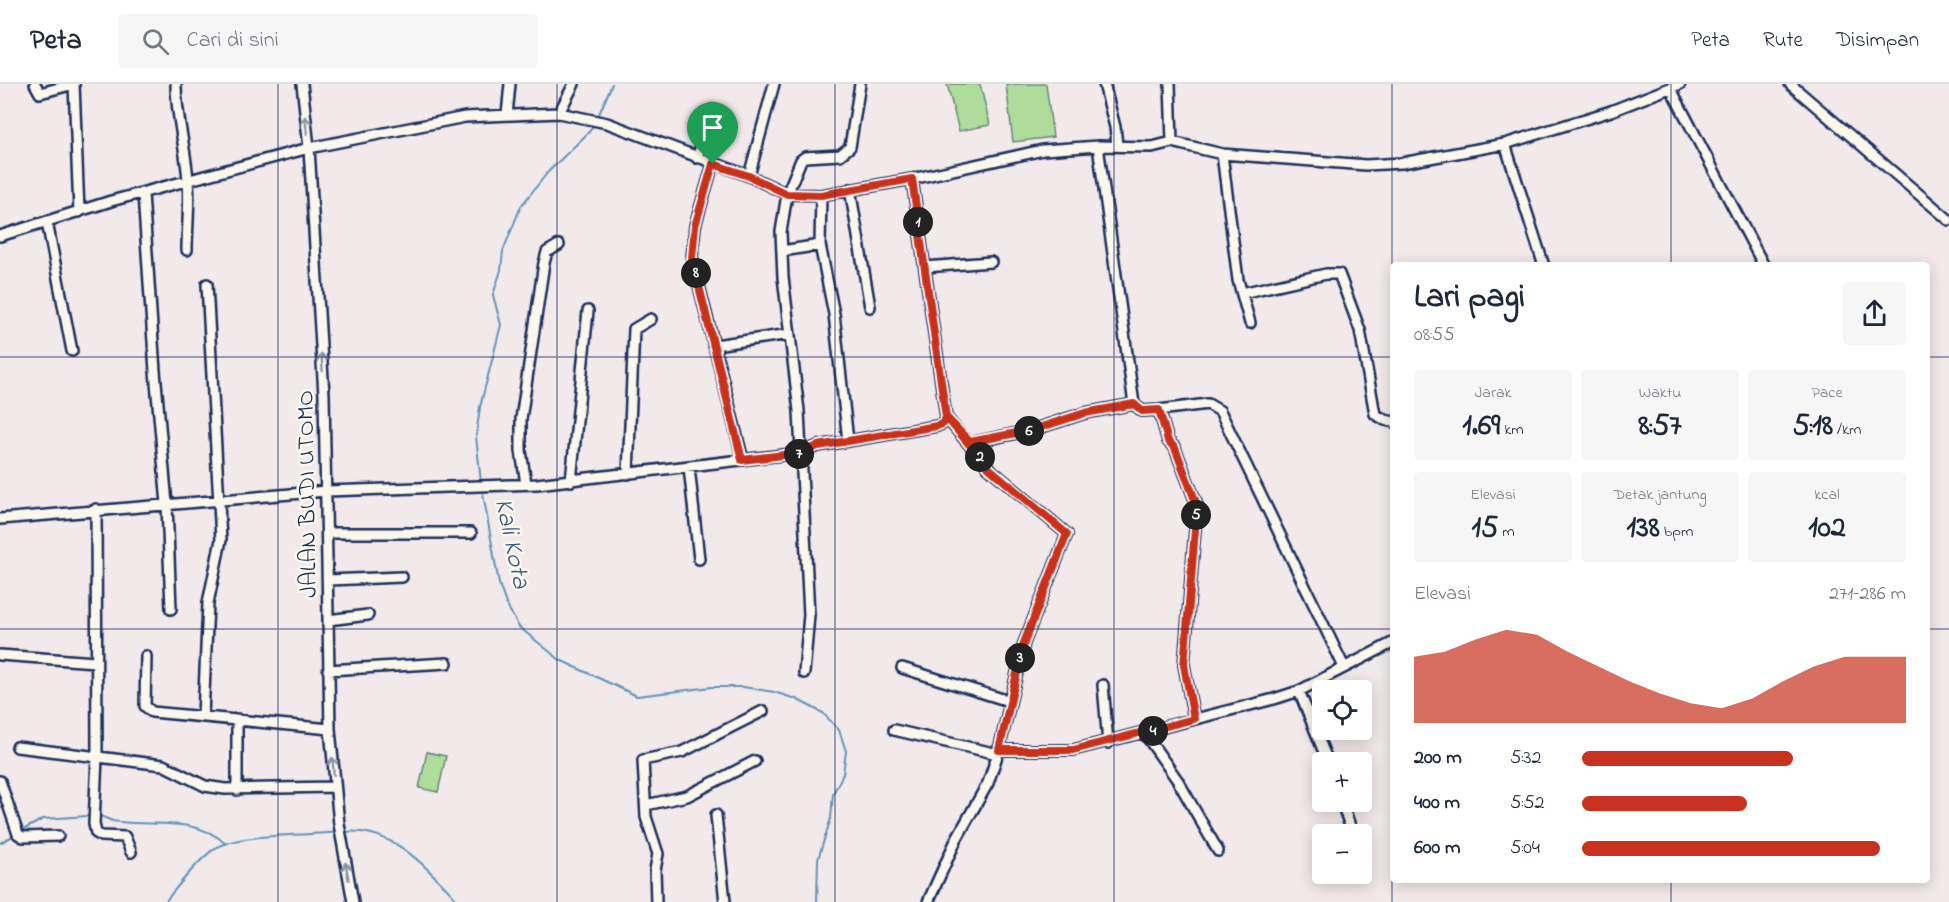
<!DOCTYPE html>
<html lang="id">
<head>
<meta charset="utf-8">
<style>
	body { margin:0; font-family:"Indie Flower",sans-serif; background:#f6f6f7; color:#1f2937; height:100vh; display:flex; flex-direction:column; font-size:22px; white-space:nowrap }
	* { box-sizing:border-box; margin:0 }
	p { font-size:20px; color:#747a83 }
	.icon { flex:none; width:33px; height:33px; fill:none; stroke:currentColor; stroke-width:2; stroke-linecap:round; stroke-linejoin:round }
	.map { position:relative; flex:1; overflow:hidden }
	.sheet { position:absolute; left:1390px; top:178px; width:540px; height:621px; display:flex; flex-direction:column; background:#fff; border-radius:6px; box-shadow:0 3px 15px #0003 }
	.sheet>* { flex:none }
	.tools { position:absolute; left:1312px; top:596px; display:grid; gap:12px }
	.tools a { display:grid; place-items:center; width:60px; height:60px; border-radius:6px; background:#fff; box-shadow:0 3px 15px #0003; font-size:30px }
	.pin { position:absolute; display:grid; place-items:center; width:51px; height:51px; color:#fff; margin:-62px -26px; border-radius:50% 50% 50% 0; rotate:-45deg; box-shadow:0 0 6px #0007 }
	.pin .icon { rotate:45deg }
	.km { position:absolute; width:30px; height:30px; margin:-15px; border-radius:50%; background:#222; color:#fff; font-size:16px; line-height:30px; text-align:center }
	.round { display:grid; place-items:center; flex:none; width:63px; height:63px; border-radius:6px; background:#f6f6f7 }
	.summary { display:flex; align-items:center; justify-content:space-between; height:102px; padding:0 24px }
	h1 { font-size:33px; font-weight:700; line-height:45px }
	.stats { display:grid; grid-template-columns:repeat(3,1fr); gap:9px; height:102px; padding:6px 24px }
	.stats div { display:grid; align-content:center; border-radius:6px; background:#f6f6f7; text-align:center }
	.stats b { font-size:30px; font-weight:700 }
	.stats small { font-size:16px; font-weight:400 }
	.stats p { font-size:16px }
	.chart { height:168px; padding:12px 24px }
	.chart p { display:flex; justify-content:space-between }
	.chart svg { width:100%; height:108px; margin-top:6px; fill:#c8321e; opacity:.7 }
	ul { padding:0 24px; list-style:none; font-size:20px }
	li { display:grid; grid-template-columns:96px 72px 1fr; align-items:center; height:45px }
	li i { height:15px; border-radius:8px; background:#c8321e }
	header { display:flex; align-items:center; gap:36px; box-sizing:border-box; height:84px; padding:0 30px; background:#fff; border-bottom:2px solid #e0e1e3 }
	header strong { font-size:28px }
	nav { display:flex; gap:33px; margin-inline-start:auto; font-size:21px }
	.search { width:420px; height:54px; background:#f6f6f7; display:flex; align-items:center; gap:15px; box-sizing:border-box; padding:0 21px; border-radius:6px; color:#747a83; font-size:22px }
	.map>svg:first-child { display:block }
	.green { fill:#afdc9b; stroke:#65867c; stroke-width:1.5 }
	.lines { fill:none; stroke-linecap:round; stroke-linejoin:round }
	.stream { stroke:#6194b7; stroke-width:2 }
	.minor-casing { stroke:#1b2f5e; stroke-width:14 }
	.minor { stroke:#fbf7ec; stroke-width:9 }
	.oneway { stroke:#8b93a5 }
	.route-casing { stroke:#fff; stroke-width:12 }
	.route { stroke:#c8321e; stroke-width:8 }
	.grid { fill:none; stroke:#1b2f5e; stroke-width:1.5; stroke-opacity:0.55 }
	.labels { text-anchor:middle; stroke-width:5; stroke-linejoin:round; paint-order:stroke }
	.street-label { font-size:24px; fill:#1b2f5e; stroke:#fbf7ec }
	.water-label { font-size:26px; font-style:italic; fill:#385983; stroke:#fbf7ec }
</style>
</head>
<body>
<header>
<strong>Peta</strong>
<div class="search"><svg class="icon" aria-label="search" viewBox="0 0 24 24"><circle cx="10" cy="10" r="6"/><path d="M15 15l6 6"/></svg>Cari di sini</div>
<nav><a>Peta</a><a>Rute</a><a>Disimpan</a></nav>
</header>
<div class="map">
<svg width="1949" height="818" viewBox="0 0 1949 818">
	<rect width="100%" height="100%" fill="#f2e9ea"/>
	<filter id="ink" filterUnits="userSpaceOnUse"><feTurbulence type="fractalNoise" baseFrequency=".0167" numOctaves="2"/><feDisplacementMap in="SourceGraphic" scale="12" xChannelSelector="R" yChannelSelector="G"/><feConvolveMatrix kernelMatrix="1 2 1 2 8 2 1 2 1" color-interpolation-filters="sRGB"/></filter>
	<g filter="url(#ink)">
		<path class="green" d="M947,0H980L990,41L959,47Z
			M1006,0H1046L1053,53L1013,58Z
			M427,668L446,672L438,708L419,704Z"/>
		<g class="lines">
			<path class="stream" d="M597,35L612,0
				M481,399L476,352L480,323L501,241L493,211L501,186L503,167L521,122L548,88L589,48L594,40
				M482,404L499,500L506,520L519,543L560,576L637,612L712,603H743L774,608L796,615L823,629L839,646L846,667L843,690L833,710L831,734L818,775L817,818
				M100,732C104,733 109,736 113,737C151,744 195,731 226,760
				M23,746L43,735L88,732
				M343,748C393,742 428,785 459,818
				M0,759L11,753
				M165,818C176,804 204,769 219,762C246,749 306,752 338,748"/>
			<defs>
				<path id="minor" d="M35,0L40,9L74,0
					M74,0L79,128
					M176,0C176,33 186,64 188,97C190,119 187,144 187,166
					M302,0L309,64L324,311L330,645L339,740L353,818
					M1104,0L1115,43L1117,61
					M1170,0L1172,58
					M1790,0L1949,136
					M1671,5L1764,182
					M559,29L574,0
					M507,31L510,0
					M1505,60L1544,182
					M1098,62L1134,320L1142,327L1159,326L1168,357L1175,364L1197,421L1184,581L1194,635
					M1222,70L1238,196L1250,239
					M697,74L713,26
					M713,80L695,142L692,174L743,376
					M749,92L774,0
					M850,105L870,223
					M143,110L155,287L167,420L171,525
					M821,111L820,161L834,230L848,357
					M47,138L72,267
					M0,152L111,117L309,64L465,33L559,29L607,39L749,92L787,110L821,111L912,95L1043,66L1098,62L1152,63L1172,58L1222,70L1366,81L1402,79L1505,60L1611,27L1680,0
					M782,167L820,161
					M925,183L991,178
					M1242,209L1326,190H1339L1360,246L1375,330L1385,336L1394,338
					M715,261L790,250
					M1159,326L1208,320L1220,327L1344,583
					M970,359L1032,346L1085,329L1134,320
					M689,383L699,475
					M628,390L634,245L651,235
					M571,397L588,227
					M526,400L521,367V335L544,179L547,168L559,161
					M96,425L97,673L94,740L96,749L101,752L125,753L131,768
					M0,435L326,407L537,400L800,369L818,362L937,342L944,339L946,333L912,95
					M328,449H471
					M328,496L402,493
					M328,536L368,531
					M0,571L95,578
					M146,572L145,622L152,628L330,645
					M902,584L1009,617
					M328,586L447,579
					M804,589L809,531L799,327L783,193L781,148L787,110L801,76L805,73L840,71L850,63L860,0
					M1103,601L1108,659
					M1299,607L1328,678
					M203,632L208,519L221,456L207,200
					M894,646L998,670
					M1145,650L1178,697L1218,767
					M17,663L163,681L205,702L225,705L335,703
					M999,666H1073L1274,615L1299,607L1394,558
					M0,697L18,750L23,753L58,752
					M237,706V635
					M1341,717L1353,750
					M646,721L687,712L755,677
					M716,731L725,818
					M656,818L655,786L658,770L646,733L643,676L682,668L763,627
					M928,818L957,754L988,699L999,666L1024,559L1067,450L989,384L946,333"/>
			</defs>
			<use href="#minor" class="minor-casing"/>
			<use href="#minor" class="minor"/>
		</g>
		<defs><path id="oneway-shaft" d="M-6 0H5M1.5-3L5.5 0L1.5 3" fill="none" stroke-width="1.6" stroke-linecap="round" stroke-linejoin="round" transform="scale(1.5)"/></defs>
		<g class="oneway">
			<use href="#oneway-shaft" transform="translate(306 41) rotate(-96)"/>
			<use href="#oneway-shaft" transform="translate(322 278) rotate(-94)"/>
			<use href="#oneway-shaft" transform="translate(333 682) rotate(-95)"/>
			<use href="#oneway-shaft" transform="translate(347 787) rotate(-100)"/>
		</g>
	</g>
	<g class="lines" filter="url(#ink)">
		<defs>
			<path id="route" d="M713,80L749,92L787,110L821,111L912,95L946,333L989,384L1067,450L1024,559L999,666H1073L1194,635L1184,581L1197,421L1175,364L1168,357L1159,326L1142,327L1134,320L1085,329L1032,346L970,358L946,333L944,339L937,342L818,362L800,369L742,376L692,174L695,142L713,80"/>
		</defs>
		<use href="#route" class="route-casing"/>
		<use href="#route" class="route"/>
	</g>
	<path class="grid" d="M278,0V818M557,0V818M835,0V818M1114,0V818M1392,0V818M1671,0V182M0,273H1394M1928,273H1949M0,545H1394M1928,545H1949M1671,796V818"/>
	<g class="labels">
		<g class="street-label">
			<text transform="translate(306 410) rotate(-91)" y="8">JALAN BUDI UTOMO</text>
		</g>
		<g class="water-label">
			<text transform="translate(514 459) rotate(78)" y="9">Kali Kota</text>
		</g>
	</g>
</svg>
<div class="tools">
<a><svg class="icon" aria-label="locate" viewBox="0 0 24 24"><circle cx="12" cy="12" r="6"/><path d="M12 2v4M12 18v4M2 12h4M18 12h4"/></svg></a>
<a>+</a>
<a>−</a>
</div>
<div class="pin" style="left:713px;top:80px;background:#1e9e55"><svg class="icon" aria-label="arrive" viewBox="0 0 24 24"><path d="M6 21V4h12l-3 4 3 4H6"/></svg></div>
<b class="km" style="left:918px;top:138px">1</b>
<b class="km" style="left:980px;top:373px">2</b>
<b class="km" style="left:1020px;top:574px">3</b>
<b class="km" style="left:1153px;top:647px">4</b>
<b class="km" style="left:1196px;top:431px">5</b>
<b class="km" style="left:1029px;top:347px">6</b>
<b class="km" style="left:799px;top:370px">7</b>
<b class="km" style="left:696px;top:189px">8</b>
<section class="sheet">
<div class="summary"><div><h1>Lari pagi</h1><p>08:55</p></div><a class="round"><svg class="icon" aria-label="share" viewBox="0 0 24 24"><path d="M12 15V3M7 8l5-5 5 5M5 13v7h14v-7"/></svg></a></div>
<div class="stats">
<div><p>Jarak</p><b>1.69<small> km</small></b></div>
<div><p>Waktu</p><b>8:57</b></div>
<div><p>Pace</p><b>5:18<small> /km</small></b></div>
</div>
<div class="stats">
<div><p>Elevasi</p><b>15<small> m</small></b></div>
<div><p>Detak jantung</p><b>138<small> bpm</small></b></div>
<div><p>kcal</p><b>102</b></div>
</div>
<div class="chart"><p><span>Elevasi</span>271–286 m</p>
<svg viewBox="0 0 160 44" preserveAspectRatio="none"><path d="M0 44V17L10 15L20 10L30 6L40 8L50 15L60 21L70 27L80 32L90 36L100 38L110 34L120 27L130 21L140 17L150 17L160 17V44z"/></svg>
</div>
<ul>
<li><b>200 m</b>5:32<i style="width:65%"></i></li>
<li><b>400 m</b>5:52<i style="width:51%"></i></li>
<li><b>600 m</b>5:04<i style="width:92%"></i></li>
</ul>
</section>
</div>
</body>
</html>
